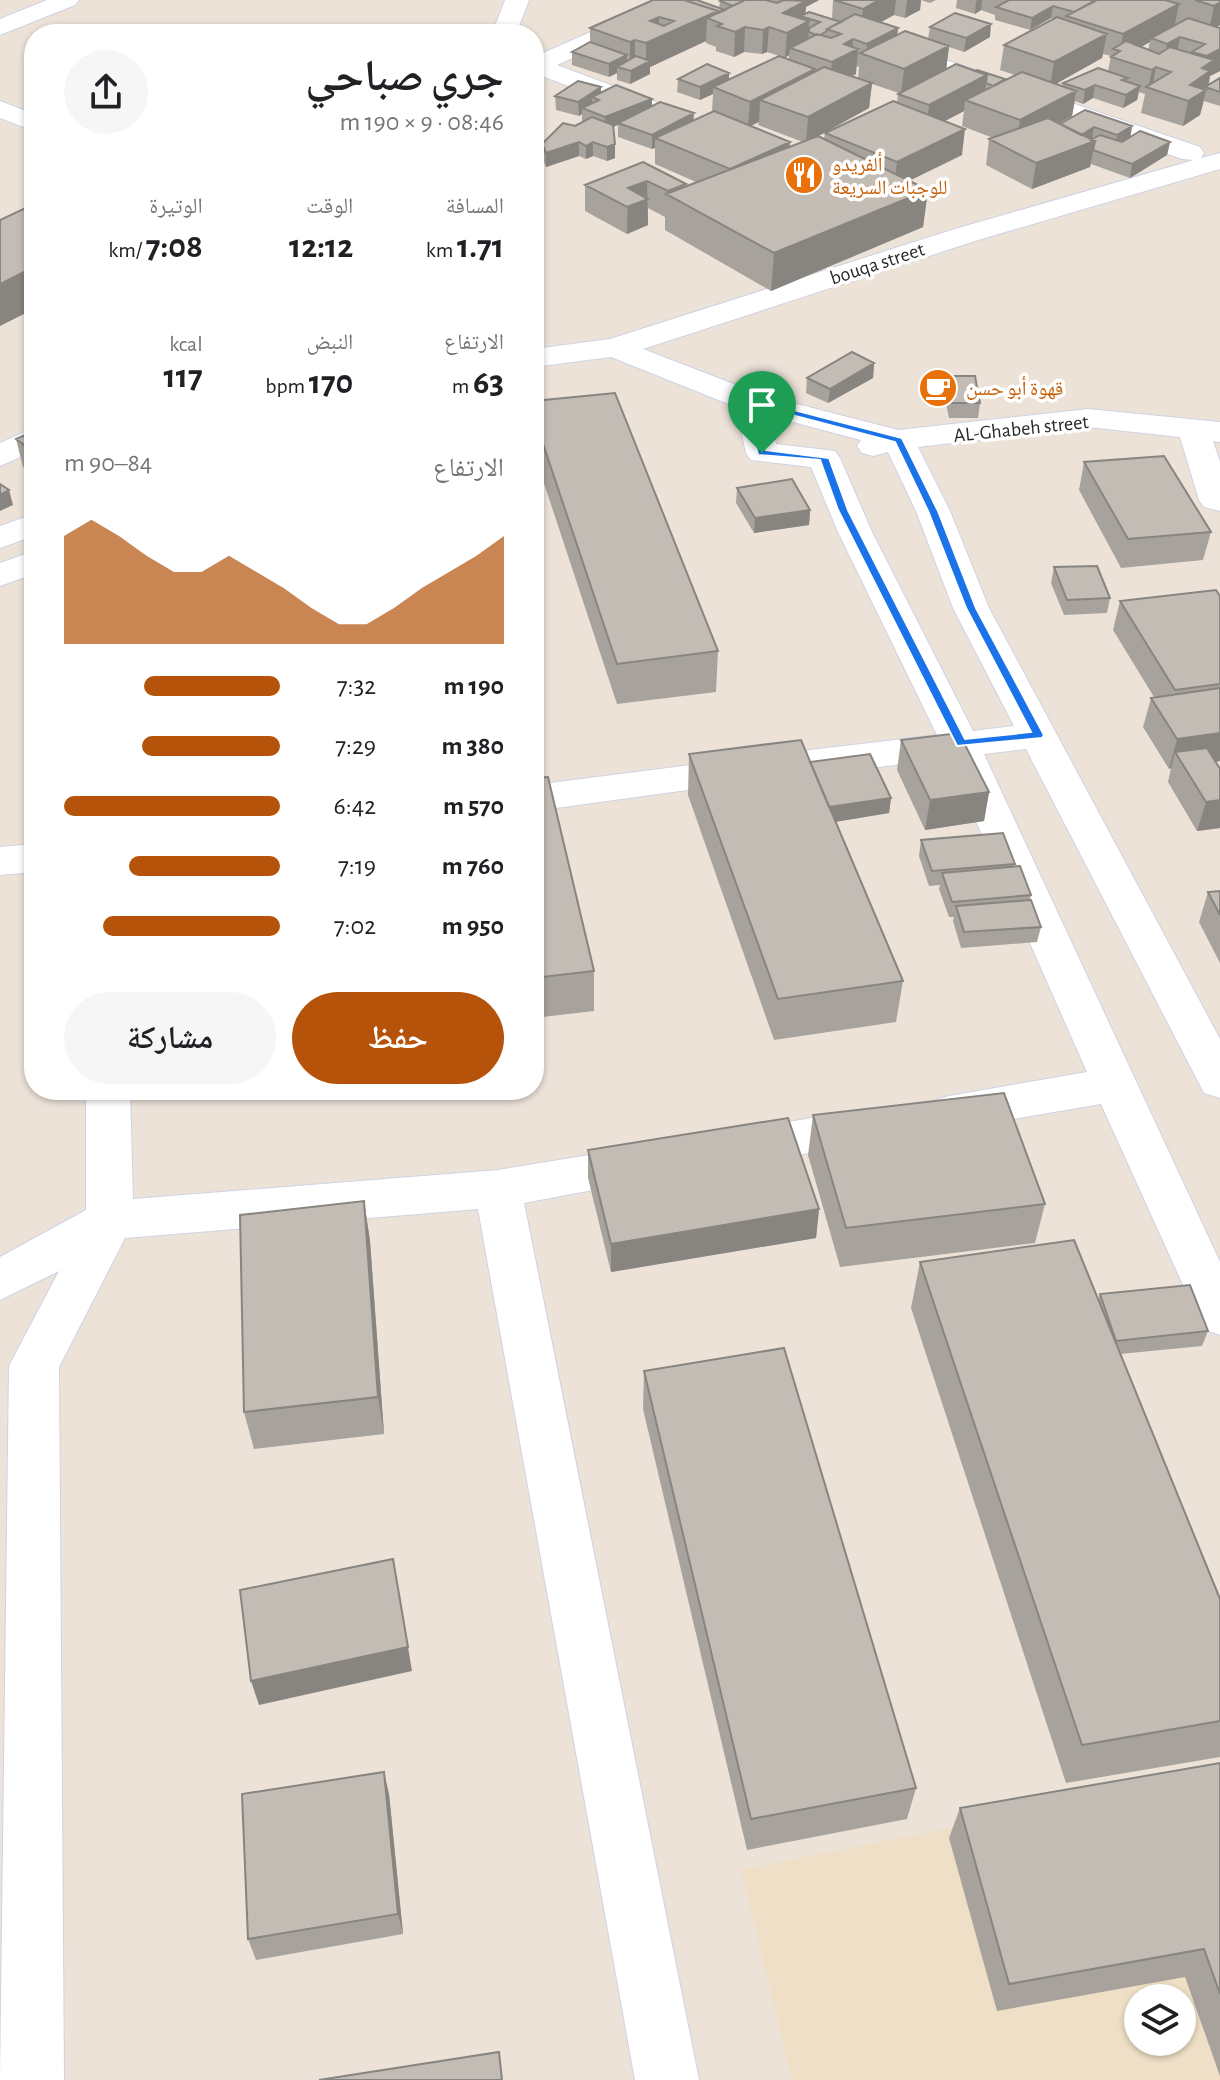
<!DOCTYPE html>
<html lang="ar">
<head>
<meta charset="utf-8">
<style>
	body { margin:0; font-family:"Alegreya Sans","Noto Naskh Arabic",sans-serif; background:#f6f6f6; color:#202124; direction:rtl; height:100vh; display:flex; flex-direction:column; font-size:30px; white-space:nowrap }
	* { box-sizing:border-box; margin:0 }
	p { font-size:26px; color:#757577 }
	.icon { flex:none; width:44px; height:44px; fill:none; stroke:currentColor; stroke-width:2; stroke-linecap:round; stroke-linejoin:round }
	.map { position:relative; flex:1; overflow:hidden; direction:ltr }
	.side { position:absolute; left:24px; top:24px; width:520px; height:1076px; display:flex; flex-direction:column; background:#fff; border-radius:32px; box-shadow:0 2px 6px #0004; direction:rtl }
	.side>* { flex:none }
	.buttons { position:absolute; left:1124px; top:1984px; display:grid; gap:16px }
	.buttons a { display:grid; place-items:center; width:72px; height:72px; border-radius:50%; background:#fff; box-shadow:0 2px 6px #0004; font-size:40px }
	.pin { position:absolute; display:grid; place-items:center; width:68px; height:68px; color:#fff; margin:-82px -34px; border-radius:50% 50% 50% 0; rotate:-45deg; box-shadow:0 0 8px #0007 }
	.pin .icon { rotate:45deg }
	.round { display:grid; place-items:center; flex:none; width:84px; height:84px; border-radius:42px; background:#f6f6f6 }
	.headline { display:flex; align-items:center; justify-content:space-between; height:136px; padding:0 40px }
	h1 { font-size:44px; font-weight:600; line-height:60px }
	.figures { display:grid; grid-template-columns:repeat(3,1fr); gap:12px; height:136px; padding:8px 40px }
	.figures div { display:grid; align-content:center }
	.figures b { font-size:34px; font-weight:600 }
	.figures small { font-size:22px; font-weight:400 }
	.figures p { font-size:22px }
	.chart { height:224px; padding:16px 40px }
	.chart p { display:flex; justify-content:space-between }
	.chart svg { width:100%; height:144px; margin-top:8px; fill:#b45309; opacity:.7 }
	.cta { display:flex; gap:16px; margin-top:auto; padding:16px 40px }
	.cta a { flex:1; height:92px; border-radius:48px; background:#b45309; color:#fff; font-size:32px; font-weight:600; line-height:92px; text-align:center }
	.cta a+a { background:#f6f6f6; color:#202124 }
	ul { padding:0 40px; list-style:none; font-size:26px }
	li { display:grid; grid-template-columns:128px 96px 1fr; align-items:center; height:60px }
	li i { height:20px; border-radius:10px; background:#b45309 }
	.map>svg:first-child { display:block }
	.education { fill:#efdfc6; fill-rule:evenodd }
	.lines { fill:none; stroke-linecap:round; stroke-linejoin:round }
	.minor-casing { stroke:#ced3e3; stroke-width:2 }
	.minor { fill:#fff; fill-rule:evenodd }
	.wall { fill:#a8a29c; fill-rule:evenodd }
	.shaded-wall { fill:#88847f }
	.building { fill:#c3bcb5; stroke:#88847f; stroke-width:2; fill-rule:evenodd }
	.route { fill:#1a73e8; stroke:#fff; stroke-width:2; fill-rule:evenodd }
	.labels { text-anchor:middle; stroke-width:7; stroke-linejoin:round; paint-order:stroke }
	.far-food-label { font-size:20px; fill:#c56008; stroke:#fff; text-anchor:start }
	.far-street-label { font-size:20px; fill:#282828; stroke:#fff }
</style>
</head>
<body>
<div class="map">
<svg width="1220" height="2080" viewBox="0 0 1220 2080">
	<rect width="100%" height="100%" fill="#ece2d8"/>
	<path class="education" d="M1220,1774V2080H792L741,1870ZM1138,1998H1182V2042H1138Z"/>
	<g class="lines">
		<defs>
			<path id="minor" d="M47,0H79L75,5L0,35V19Z
				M505,0H529L516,34H492Z
				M663,0H694L690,5L557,65L669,107L673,112L669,117H651L534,73V57Z
				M1092,0H1128L1220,28V43L1096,5Z
				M890,41L1200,147L1204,153L1201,158L1220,153V169L975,241L643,349L762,395L898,430L1088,409L1220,422V442L1213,441L1220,462V511L1204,507L1199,500L1180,437L1088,427L918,447L950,511L989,608L1220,1039V1098L1204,1093L1026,749L984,754L1220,1262V1335L1203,1329L1101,1104L949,1130L933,1125L926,1113L933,1101L949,1096L1087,1072L948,758L810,776L796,772L791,763L796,754L810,750L937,735L838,532L811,467L751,460L746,453L736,407L611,357L534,367V349L610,339L955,229L1194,160L1182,159L881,53L878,48L881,43ZM770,416L861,440L857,446L862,453L873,456L888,452L916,511L953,608L1014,726L973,731L872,532L840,458L835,451L776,444Z
				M0,101L34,114V131L0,118Z
				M34,428V451L0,466V443Z
				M34,514V536L0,548V526Z
				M34,551V574L0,586V563Z
				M746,758L760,762L765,771L760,780L534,811V785Z
				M34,844V872L0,875V847Z
				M86,1090H130L133,1199L498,1170L645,1146L661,1151L668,1164L661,1177L524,1203L699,2080H635L478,1209L125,1238L59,1367L64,2080H0L9,1366L59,1271L0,1300V1257L86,1210Z
				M870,1108L886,1114L893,1126L886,1138L736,1167L720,1162L713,1149L720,1136L736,1131Z"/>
		</defs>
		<use href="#minor" class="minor-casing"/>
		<use href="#minor" class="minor"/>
	</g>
	<path class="wall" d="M722,0H819L806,7L805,14L832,19L833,0H936L930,3L921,0L920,10L905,18L894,15L881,22L898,28L897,35L928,39L930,27L990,37L964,52L949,47L946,69L975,71L1005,79V80L1015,75L1000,70L1004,45L1053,19L1051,18L1030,30L995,20V15L981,10L975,14L956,8L957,0H1220V25L1217,27L1220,28V71L1210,76L1209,85L1220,78V106L1204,101L1200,115L1183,126L1141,113L1145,94L1139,92L1137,100L1123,108L1093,98L1083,104L1075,101L1072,116L1058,124L1132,126L1130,137L1170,142L1167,155L1130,178L1091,164L1090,167L1032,189L986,165L989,139L993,138L962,126L964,111L945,121L962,155L909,181L928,190L923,227L771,291L665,230V217L648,208V225L627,234L585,211V185L643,162L686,186L696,182L655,164V148L652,149L618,137V125L613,127L615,158L607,161L593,156L586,159L579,156L546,167L542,157V144L583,122L582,121V114L579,116L556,110L555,96L601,87V93L652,99V106L694,120L712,112L713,94L700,100L677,92L678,79L729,80L789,60V55L785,58L767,52L762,54L744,52L734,57L716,51V47L706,43V41L650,67V74L630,84L617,80V73L609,77L572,65V52L590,42V28L719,8L720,1ZM1150,42L1148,50L1141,47ZM1103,54L1111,56L1108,71L1063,83L1062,86L1056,84L1102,58ZM856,66L859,67L858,78L851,76L856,74ZM872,84L899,93L898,94L897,102L825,133L824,139L818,136L869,108ZM759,122L758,125L803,142L789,147L751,126Z
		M874,363L873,378L828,403L806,393L807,378Z
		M945,376L980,403L978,418H949L943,390Z
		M534,417L718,651L716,692L617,704L534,453Z
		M34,431V475L23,467L16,439Z
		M1084,462L1211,532L1203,560L1121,568L1079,490Z
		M737,488L810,510L809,525L754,533L736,503Z
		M1054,567L1110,598L1107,613L1064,615L1051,583Z
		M1220,596V761L1216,762L1220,769V828L1197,831L1168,782L1171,768L1169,769L1143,727L1151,698L1154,697L1113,630L1120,601Z
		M901,740L989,792L984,821L925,830L897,770Z
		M689,754L810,762L891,798L889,813L835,822L903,981L896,1022L774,1040L688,795Z
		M534,778L594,971V1011L534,1018Z
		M921,840L1015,864L1014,867L1031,895L1030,900L1041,927L1037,942L961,948L953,921L954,917H949L939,889L940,885L929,886L919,856Z
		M1220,891V963L1199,922L1208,892Z
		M221,1090H312L223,1099Z
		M813,1115L1045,1204L1035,1243L840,1267L808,1155Z
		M588,1150L819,1209L816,1238L611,1272L588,1178Z
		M364,1201L370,1241L384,1434L254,1449L244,1412Z
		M920,1262L1098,1300L1100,1294L1208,1331L1202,1346L1120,1354L1220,1599V1757L1066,1783L911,1308Z
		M644,1371L916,1788L907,1819L747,1850L643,1409Z
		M1220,1763V2076L1185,1977L997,2011L949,1838L960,1808Z
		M389,1794L403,1934L256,1960L248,1939Z"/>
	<path class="shaded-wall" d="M802,0H819L806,7L805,18L800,16V26L809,21L808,46L790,48L789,55L785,58L787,33L783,13Z
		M879,0H896L894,15L861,33L863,9Z
		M907,0H921L920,10L905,18Z
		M978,0H982L981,10L975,14L976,1Z
		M1220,3V25L1209,31L1214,6Z
		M1179,4L1174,29L1151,38L1150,42L1119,59L1123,34Z
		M1053,6L1051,18L1030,30L1032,18Z
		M718,11L722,24L707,18L706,41L650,67V74L630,84L631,71L646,63V43L650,21L659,17V38Z
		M991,24L990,37L964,52L966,38Z
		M745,27L744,52L734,57L735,32Z
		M769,27L767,52L762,54L763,30Z
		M898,28L895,52L866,56L867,44Z
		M1107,34L1102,58L1050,87L1054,62Z
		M1180,37L1175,62L1162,69L1167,44Z
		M853,39L852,52L858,49L856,74L830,87L832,62L844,44Z
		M635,40V65L630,67V42Z
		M949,46L946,71L901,94L904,69Z
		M1220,49V71L1210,76L1208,85L1205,88L1204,90H1206L1200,115L1183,126L1188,101L1190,85L1202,68L1205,66L1207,56Z
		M627,55V68L617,67V73L609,77V64Z
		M1156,67L1152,89L1148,88L1152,70Z
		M815,69L814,94L760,100L759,122L748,127L750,102Z
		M729,73V86L713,87V94L700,100V87Z
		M987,75L984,100H965L964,111L926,131L929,105Z
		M872,83L869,108L806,143L808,117Z
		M1095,85L1093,98L1083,104L1085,90Z
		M1140,86L1137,100L1123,108L1126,95Z
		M601,87V101L592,97V107L582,108V114L579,116L578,102Z
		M1076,91L1072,116L1016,146L1020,120Z
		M652,99V112L618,123V125L605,130V117Z
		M694,113L693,127L655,138V148L652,149V135Z
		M1132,126L1130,140L1115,149L1117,135Z
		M1094,127L1092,141H1095L1090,167L1032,189L1036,163Z
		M965,129L962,155L894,188L897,162Z
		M579,142V156L546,167V153Z
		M593,142V156L586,159V146Z
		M790,142L788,168L731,170Z
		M1170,142L1167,155L1130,178L1132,164Z
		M615,144V158L607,161V147Z
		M647,181L648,225L627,234L628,188Z
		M928,190L923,227L771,291L774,253Z
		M34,267V309L0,326V284Z
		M874,363L873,378L828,403L830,389Z
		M9,490L13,505L0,511V495Z
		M810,510L809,525L754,533L755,518Z
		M1220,733V761L1184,767L1175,752L1171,768L1169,769L1177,739Z
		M989,792L984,821L925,830L930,800Z
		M891,798L889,813L822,824L824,808Z
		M1220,800V828L1197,831L1206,802Z
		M364,1201L370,1241L384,1434L378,1397Z
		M819,1209L816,1238L611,1272V1244Z
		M408,1647L412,1671L259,1705L251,1681Z
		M384,1772L389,1794L403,1934L398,1914Z"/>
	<path class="building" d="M653,0H684L718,11L646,43L635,40L630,42L590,28ZM659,17L674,21L664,26L650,21Z
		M684,0H697L725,10L718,13V11Z
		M722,0H745L733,6L720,1Z
		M745,0H771L769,1L777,3L784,0L806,1L783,13L809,21L787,33L769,27L763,30L745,27L735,32L717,26L722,24L707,18Z
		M834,0H879L863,9Z
		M1009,0H1096L1074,12L1053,6L1032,18L996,7Z
		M1097,0H1165L1179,4L1123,34L1066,16Z
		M1195,0H1220V3L1214,6Z
		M809,12L841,22L827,29V31L820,35H816L809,32V28L820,22L800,16Z
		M955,13L991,24L966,38L930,27Z
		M855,14L898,28L867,44L853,39L844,44L858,49L832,62L790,48L817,34L831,38L841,34L827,29Z
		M1057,17L1107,34L1054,62L1004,45Z
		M1188,18L1220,28V49L1207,56L1192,52L1205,44L1180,37L1167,44L1151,38Z
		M905,31L949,46L904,69L860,53Z
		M1126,41L1159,54L1170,47L1214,60L1202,68L1210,71L1190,85L1206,90L1188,101L1146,87L1171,72L1156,67L1152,70L1111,57L1120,51L1113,49Z
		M590,42L627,55L609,64L572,52Z
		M636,56L650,61L631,71L617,67Z
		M779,56L815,69L750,102L713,87Z
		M707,64L729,73L700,87L678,79Z
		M956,64L987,75L929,105L898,94Z
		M824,67L872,83L808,117L760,100Z
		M1098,68L1128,78L1122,80L1140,86L1126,95L1095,85L1085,90L1063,83Z
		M977,70L1005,79L993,86L986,83L987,75L975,71Z
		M1022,72L1076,91L1020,120L965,100Z
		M1220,78V92L1205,87Z
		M578,81L601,87L578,102L555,96Z
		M616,85L652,99L605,117L582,108L599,100L592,97Z
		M893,101L965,129L897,162L825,133Z
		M660,102L694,113L652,135L618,123Z
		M1085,110L1132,126L1117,135L1094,127L1081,135L1060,124Z
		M714,111L790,142L730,169L655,138Z
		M592,117L613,125L615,144L607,147L593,142L586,146L579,142L546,153L542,144L563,123L575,126Z
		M1048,118L1095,141L1036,163L989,139Z
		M1140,131L1170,142L1132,164L1093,150L1095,141L1091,140L1100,135L1122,142Z
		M818,136L928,190L774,253L666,194Z
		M643,162L686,184L668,191L647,181L628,188L648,199L627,207L585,185Z
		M34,204V267L0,284V220Z
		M852,352L874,363L830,389L807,378Z
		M945,376H975L980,403H951Z
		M615,393L718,651L617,664L534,417V401Z
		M34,431V452L16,439Z
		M1164,456L1211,532L1128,539L1084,462Z
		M792,479L810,510L755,518L737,488Z
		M0,484L9,490L0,495Z
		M1097,566L1110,598L1067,600L1054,567Z
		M1216,590L1220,596V684L1175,690L1120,601Z
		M1220,688V733L1177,739L1151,698Z
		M959,733L989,792L930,800L901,740Z
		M801,740L903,981L778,999L689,754Z
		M1207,748L1220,769V800L1206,802L1175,752Z
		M870,754L891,798L829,807L810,762Z
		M548,777L594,971L534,978V778Z
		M1003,833L1015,864L932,871L921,840Z
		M1020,866L1031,895L952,902L942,873Z
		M1220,891V915L1208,892Z
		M1031,900L1041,927L964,932L956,906Z
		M1004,1093L1045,1204L846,1228L813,1115Z
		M788,1118L819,1209L611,1244L588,1150Z
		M364,1201L378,1397L244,1412L240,1215Z
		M1074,1240L1220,1599V1721L1082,1745L920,1262Z
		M1190,1285L1208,1331L1116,1341L1100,1294Z
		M784,1348L916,1788L751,1819L644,1371Z
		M393,1559L408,1647L251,1681L240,1590Z
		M1220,1763V1994L1204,1949L1009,1984L960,1808Z
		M384,1772L398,1914L248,1939L242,1794Z
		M499,2052L502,2080H319Z"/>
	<path class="route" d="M751,399L902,438L938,511L976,608L1044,735L1042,738L957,746L838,510L820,460L758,455L746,402ZM757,406L895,442L928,511L966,608L1031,732L965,739L848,510L829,458L766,450Z"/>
	<defs>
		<symbol id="restaurant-disc" viewBox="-11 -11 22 22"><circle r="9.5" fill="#e8710a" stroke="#fff"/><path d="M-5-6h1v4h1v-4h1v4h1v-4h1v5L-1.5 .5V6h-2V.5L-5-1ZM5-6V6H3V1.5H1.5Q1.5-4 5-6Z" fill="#fff"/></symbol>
		<symbol id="cafe-disc" viewBox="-11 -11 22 22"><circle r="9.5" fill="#e8710a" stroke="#fff"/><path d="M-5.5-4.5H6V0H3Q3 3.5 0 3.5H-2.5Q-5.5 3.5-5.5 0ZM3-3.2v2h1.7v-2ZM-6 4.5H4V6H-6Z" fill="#fff"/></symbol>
	</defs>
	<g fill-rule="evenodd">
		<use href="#restaurant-disc" x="782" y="153" width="44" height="44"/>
		<use href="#cafe-disc" x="916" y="366" width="44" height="44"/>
	</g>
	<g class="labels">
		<g class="far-food-label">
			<text x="832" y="171">ألفريدو<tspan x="832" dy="23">للوجبات السريعة</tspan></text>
			<text x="966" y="395">قهوة أبو حسن</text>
		</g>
		<g class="far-street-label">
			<text transform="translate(877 263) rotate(-18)" y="7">bouqa street</text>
			<text transform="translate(1021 428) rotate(-6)" y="7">AL-Ghabeh street</text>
		</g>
	</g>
</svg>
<div class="buttons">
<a><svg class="icon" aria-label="layers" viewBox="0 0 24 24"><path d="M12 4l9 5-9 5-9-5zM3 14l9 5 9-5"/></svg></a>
</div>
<div class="pin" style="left:762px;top:453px;background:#1e9e55"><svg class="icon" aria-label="arrive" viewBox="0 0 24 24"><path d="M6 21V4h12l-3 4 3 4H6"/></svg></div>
<section class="side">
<div class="headline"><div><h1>جري صباحي</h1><p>08:46 · 9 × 190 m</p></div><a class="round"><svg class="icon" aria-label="share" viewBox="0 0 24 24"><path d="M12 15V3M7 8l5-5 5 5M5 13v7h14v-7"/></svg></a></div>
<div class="figures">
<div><p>المسافة</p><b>1.71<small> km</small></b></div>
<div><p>الوقت</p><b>12:12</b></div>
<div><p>الوتيرة</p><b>7:08<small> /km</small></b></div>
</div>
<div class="figures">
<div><p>الارتفاع</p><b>63<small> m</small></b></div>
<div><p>النبض</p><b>170<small> bpm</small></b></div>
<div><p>kcal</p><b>117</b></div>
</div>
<div class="chart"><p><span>الارتفاع</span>84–90 m</p>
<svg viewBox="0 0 160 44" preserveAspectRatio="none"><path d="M0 44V11L10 6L20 11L30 17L40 22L50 22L60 17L70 22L80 27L90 33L100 38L110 38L120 33L130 27L140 22L150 17L160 11V44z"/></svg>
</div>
<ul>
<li><b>190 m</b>7:32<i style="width:63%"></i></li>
<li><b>380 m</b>7:29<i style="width:64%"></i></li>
<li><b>570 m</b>6:42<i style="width:100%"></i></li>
<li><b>760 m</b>7:19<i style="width:70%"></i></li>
<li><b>950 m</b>7:02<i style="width:82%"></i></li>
</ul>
<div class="cta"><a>حفظ</a><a>مشاركة</a></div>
</section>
</div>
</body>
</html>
